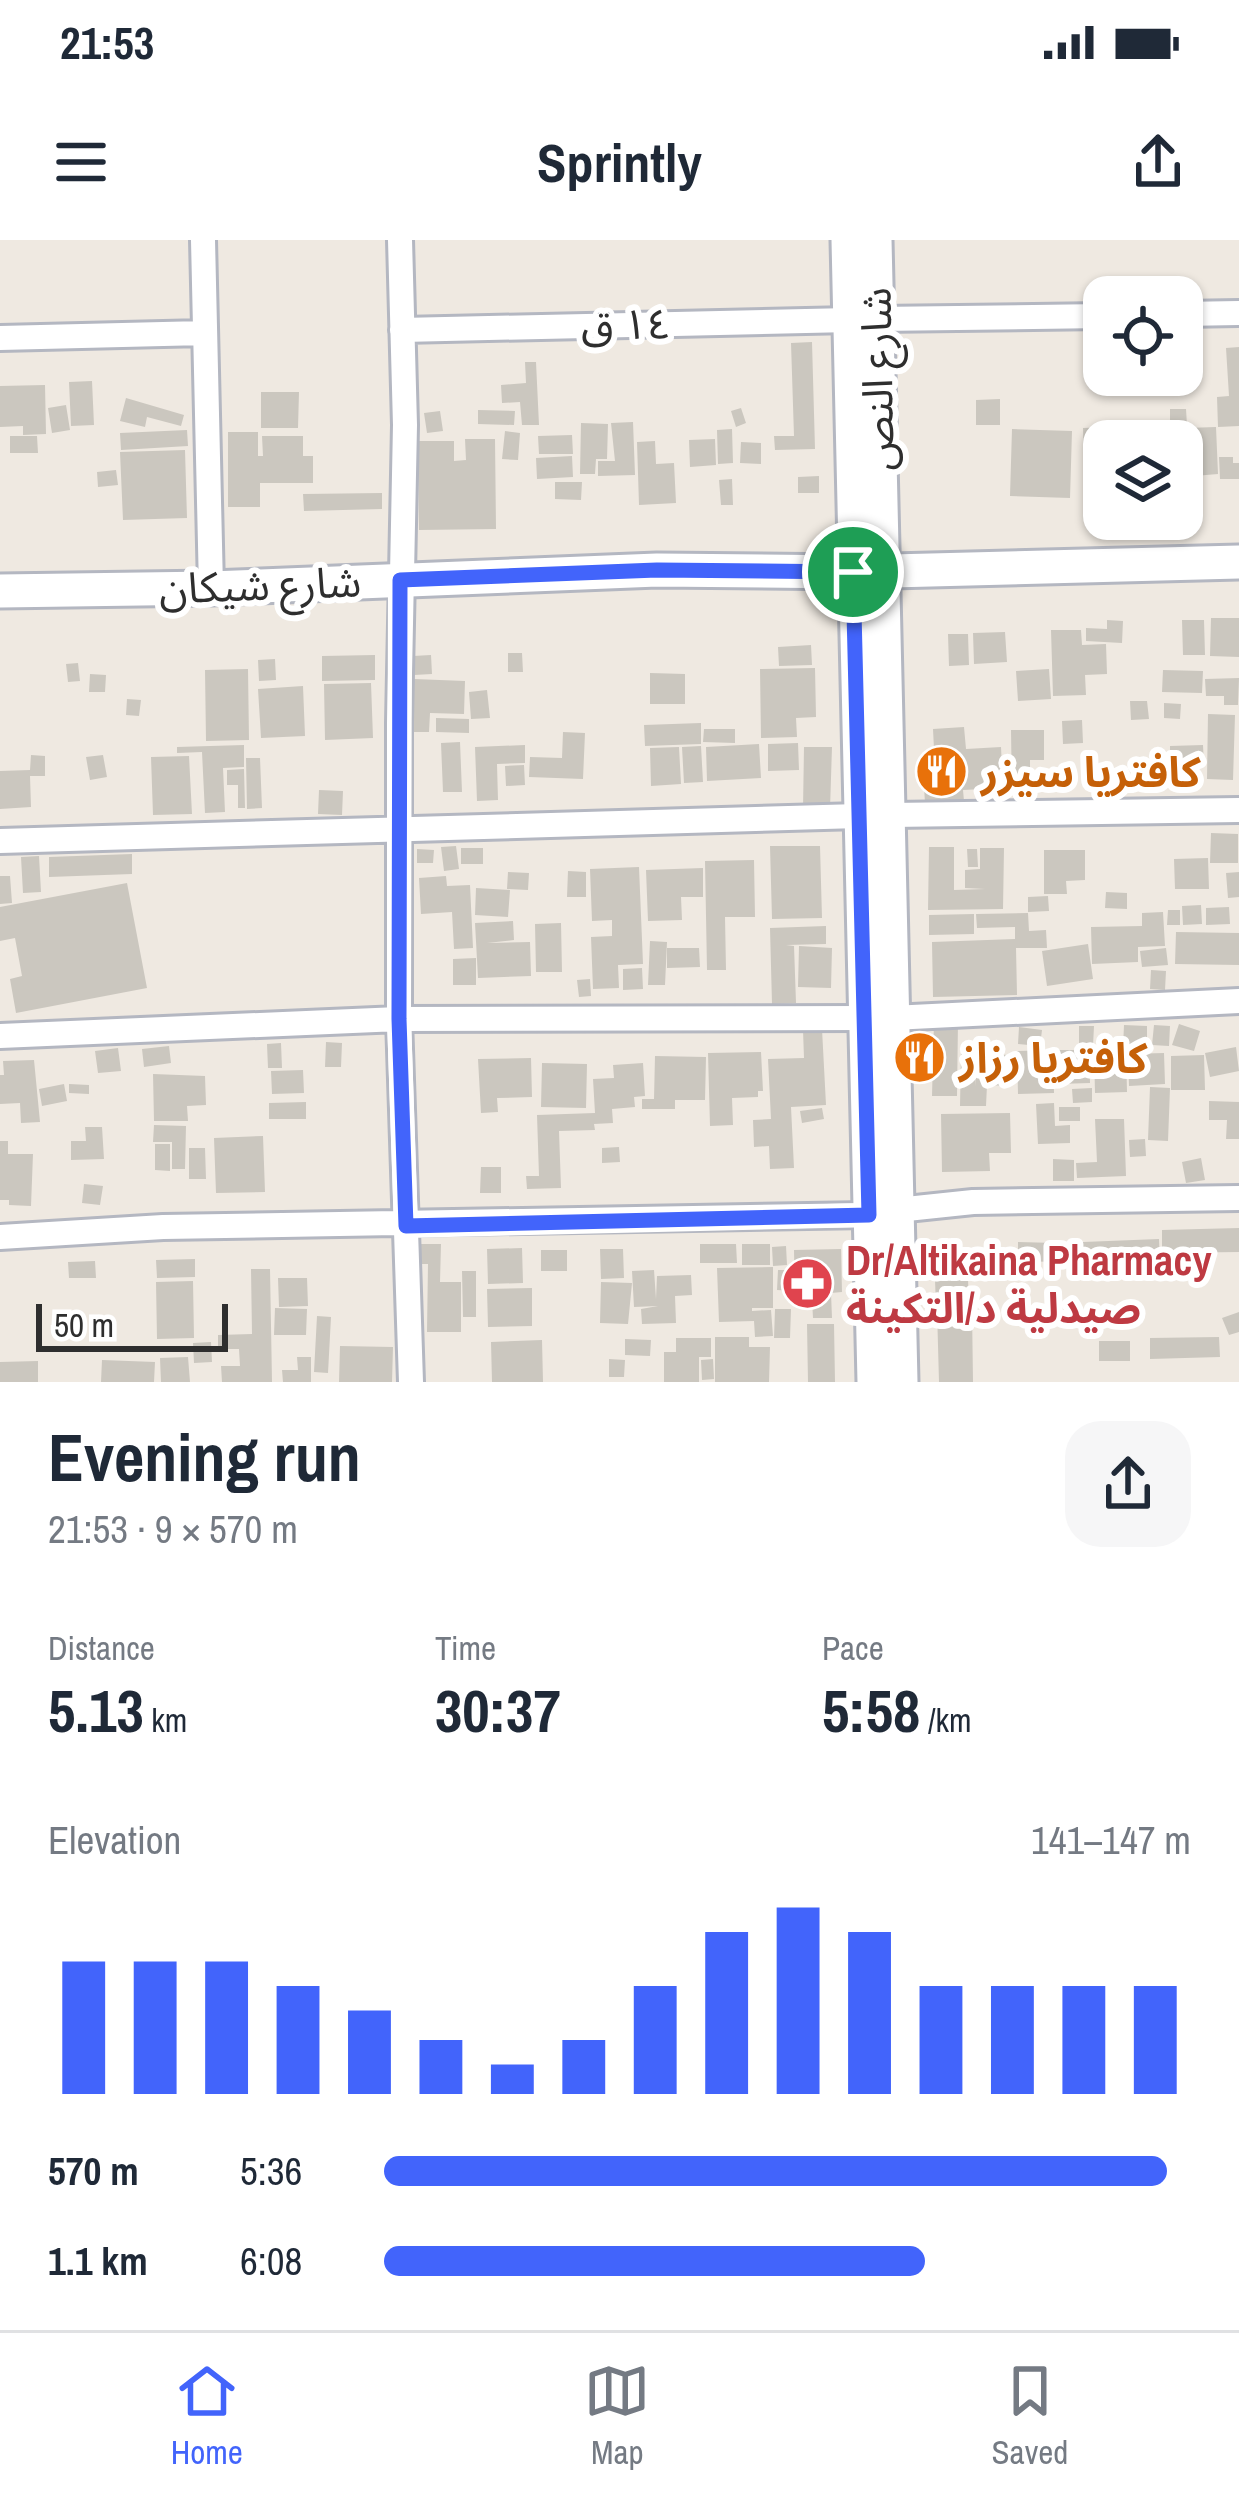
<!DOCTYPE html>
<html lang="en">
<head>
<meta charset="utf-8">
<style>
	body { margin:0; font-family:"Archivo Narrow","Noto Sans Arabic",sans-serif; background:#f6f6f7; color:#1f2937; height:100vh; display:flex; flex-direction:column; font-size:45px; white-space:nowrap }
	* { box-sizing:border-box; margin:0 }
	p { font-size:39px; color:#747a83 }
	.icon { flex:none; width:66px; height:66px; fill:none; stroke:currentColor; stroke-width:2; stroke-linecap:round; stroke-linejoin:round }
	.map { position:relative; height:1142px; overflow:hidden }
	.details { display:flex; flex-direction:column; background:#fff; flex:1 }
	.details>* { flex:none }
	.controls { position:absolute; left:1083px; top:36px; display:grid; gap:24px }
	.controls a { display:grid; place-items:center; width:120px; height:120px; border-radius:24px; background:#fff; box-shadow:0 3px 9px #0004; font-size:60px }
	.scale { position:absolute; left:36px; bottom:30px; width:192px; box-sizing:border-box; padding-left:12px; border:6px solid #2e2e2e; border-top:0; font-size:33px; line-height:42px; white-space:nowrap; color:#2e2e2e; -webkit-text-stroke:9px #fff; paint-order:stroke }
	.pin { position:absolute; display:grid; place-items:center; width:102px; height:102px; color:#fff; margin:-51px; border:6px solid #fff; border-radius:50%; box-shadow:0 3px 12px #0007 }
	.round { display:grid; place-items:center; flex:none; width:126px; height:126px; border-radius:36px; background:#f6f6f7 }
	.head { display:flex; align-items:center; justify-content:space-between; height:204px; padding:0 48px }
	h1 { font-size:66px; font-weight:700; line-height:90px }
	.figures { display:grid; grid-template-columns:repeat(3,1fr); gap:18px; height:204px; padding:12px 48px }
	.figures div { display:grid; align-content:center }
	.figures b { font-size:60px; font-weight:700 }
	.figures small { font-size:33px; font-weight:400 }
	.figures p { font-size:33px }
	.chart { height:336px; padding:24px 48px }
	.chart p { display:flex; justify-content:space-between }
	.chart svg { width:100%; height:216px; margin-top:12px; stroke:#4264fb; stroke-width:6 }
	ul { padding:0 48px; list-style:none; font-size:39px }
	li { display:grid; grid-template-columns:192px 144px 1fr; align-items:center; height:90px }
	li i { height:30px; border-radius:15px; background:#4264fb }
	.status { display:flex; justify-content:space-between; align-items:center; height:84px; padding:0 60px; background:#fff; direction:ltr }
	.status svg { height:33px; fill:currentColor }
	header { display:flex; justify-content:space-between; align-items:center; height:156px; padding:0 48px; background:#fff; font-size:54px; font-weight:700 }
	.tabs { display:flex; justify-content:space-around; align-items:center; height:168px; border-top:3px solid #e0e1e3; background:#fff; font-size:33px; color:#747a83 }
	.tabs a { display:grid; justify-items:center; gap:6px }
	.tabs .on { color:#4264fb }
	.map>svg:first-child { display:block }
	.building { fill:#cbc7bf }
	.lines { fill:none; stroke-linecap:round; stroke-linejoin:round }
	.street-casing { stroke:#b4b7c1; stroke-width:30 }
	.secondary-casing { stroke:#b4b7c1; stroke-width:39 }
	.street { stroke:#fff; stroke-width:24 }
	.secondary { stroke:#fff; stroke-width:33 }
	.route-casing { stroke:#fff; stroke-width:24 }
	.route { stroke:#4264fb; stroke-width:15 }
	.labels { text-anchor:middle; stroke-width:12; stroke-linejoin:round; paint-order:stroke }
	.street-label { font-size:42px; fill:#2e2e2e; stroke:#fff }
	.food-label { font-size:42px; font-weight:bold; fill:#c56008; stroke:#fff; text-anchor:start }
	.health-label { font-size:42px; font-weight:bold; fill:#be3a42; stroke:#fff; text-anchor:start }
</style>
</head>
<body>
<div class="status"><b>21:53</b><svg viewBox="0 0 49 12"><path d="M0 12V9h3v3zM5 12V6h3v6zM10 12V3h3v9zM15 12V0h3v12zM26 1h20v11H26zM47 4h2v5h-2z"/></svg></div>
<header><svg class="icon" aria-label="menu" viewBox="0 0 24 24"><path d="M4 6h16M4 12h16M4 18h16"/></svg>Sprintly<svg class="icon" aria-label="share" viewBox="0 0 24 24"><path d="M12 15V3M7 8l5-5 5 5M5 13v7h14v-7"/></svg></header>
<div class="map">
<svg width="1239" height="1142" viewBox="0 0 1239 1142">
	<rect width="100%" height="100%" fill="#efe9e1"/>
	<path class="building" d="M812,102L815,209L775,210L774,196H794L791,103Z
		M1239,107V186L1218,187L1217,157L1229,156L1226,108Z
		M525,122H536L539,185H522L520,162L502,163L501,145L526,143Z
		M92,141L94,185L71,186L69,142Z
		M45,145L46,194L23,195V186L0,187V146Z
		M261,152H299L298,188H261Z
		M126,158L184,175L181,186L147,177L145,187L120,181Z
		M1000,159V185H976V160Z
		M66,165L70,190L52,193L48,168Z
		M741,168L746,183L736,187L731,171Z
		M1170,169H1186L1187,185L1170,186Z
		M478,170L515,171L514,185L478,184Z
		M440,171L443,191L427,193L424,173Z
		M633,182L635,235L598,236V221H615L611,183Z
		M581,183L608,184L607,219H596L595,234H580Z
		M1140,186V198L1101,199L1104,264L1085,265L1083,188Z
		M1216,187L1218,234L1194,236V230L1182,231V201H1159L1158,189Z
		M732,189L733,223L718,224L717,190Z
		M1012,189L1072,191L1070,258L1010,256Z
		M187,190L188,206L121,210L120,193Z
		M505,191L520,193L518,220L502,219Z
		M228,192H258V216H263L262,196H303V216H313V243H260V267H228Z
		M572,195L573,214H539L538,196Z
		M10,196H37L38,213H10Z
		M465,199H495L496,289L419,290L418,201H454V221L466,220Z
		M715,199L716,225L690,227L689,200Z
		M655,201L656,224L674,223L676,263L639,265L637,202Z
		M741,202L761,203V224L740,223Z
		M185,210L187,278L123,280L120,212Z
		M572,216L573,237L537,239L536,218Z
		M1219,217H1233V223H1239V239H1220Z
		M116,230L118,245L98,247L97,232Z
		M819,236V253H798V237Z
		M732,239L733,265H721L719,240Z
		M555,242H582L581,260L555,259Z
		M382,253V269L304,271L303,254Z
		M1211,378H1239V417L1210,416Z
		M1107,380L1123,381L1122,403L1086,401V388L1107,389Z
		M1182,380H1204L1205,415H1183Z
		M1051,390H1081L1082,405L1106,404L1107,434L1085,435L1086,455L1053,456Z
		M1005,392L1007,422L974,424L973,393Z
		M948,394H968L969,425L949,426Z
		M811,405L812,425L779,426L778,407Z
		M508,413H522L523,432H508Z
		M375,415V440L322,441V416Z
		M431,415L432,434L414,435L413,416Z
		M275,419L276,440L259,441L258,420Z
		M78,423L80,441L68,442L66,424Z
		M815,428L816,477L796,478L797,497L761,498L760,429Z
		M248,429L249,500L206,501L205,430Z
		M1049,429L1051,459L1018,461L1016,431Z
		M1163,430L1203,431L1202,453L1162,452Z
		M650,433L685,434V464H650Z
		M90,434L106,435L105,452H89Z
		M1239,438L1238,465H1224V456H1206L1205,439Z
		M414,439L465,441L464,474L430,473L429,492H412Z
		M371,443L373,498L325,500L324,444Z
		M303,446L305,496L261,498L258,449Z
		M487,450L490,478L471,479L469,452Z
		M127,459L141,460L139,476L126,475Z
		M1130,461H1147L1149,479L1131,480Z
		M1164,463L1181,464L1180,479L1164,478Z
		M1208,474L1235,475L1233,540L1207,539Z
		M436,478L469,479V493L436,492Z
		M1082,480L1083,503L1063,504L1062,481Z
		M701,483V504L645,506L644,485Z
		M964,487L966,509L1001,507L1003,548L963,550L964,561L925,563L923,530L935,529L933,489Z
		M704,489H735V503L703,502Z
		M1011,490H1044V520H1030V554L1012,555Z
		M563,492L585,493L583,539L529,537L530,517L562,518Z
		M460,502L462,552H443L441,503Z
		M798,503L799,530L768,531V504Z
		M759,504L761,538L707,541L706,507Z
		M244,505V527L223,528L225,572L205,573L202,512L177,513V507Z
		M525,505V523L497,524L498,560L477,561L475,507Z
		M1203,505L1204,526H1170V506Z
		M701,506L703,542L684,543L682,507Z
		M679,507L681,544L651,546L650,508Z
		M804,507H832L830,569H803Z
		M31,515L45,516V536H30L31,567L0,569V531L30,530Z
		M103,515L107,537L90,540L86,517Z
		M189,516L192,574L153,575L151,517Z
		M246,518H260L262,568L247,569Z
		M524,525L525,545L506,546L505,526Z
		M244,529L245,568H238V545H227V530Z
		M1064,535L1065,549L1048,551L1046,537Z
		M319,550L343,551L342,575L318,574Z
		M1211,593L1238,594V623H1210Z
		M456,606L459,629L444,631L441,607Z
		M770,606H820L822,678L772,679Z
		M929,607H954V650L985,649L965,648V630L980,629V608H1004L1003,669L928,670Z
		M461,608H483V624H461Z
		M417,609L434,610L433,623H417Z
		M967,609H977L978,627H968Z
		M1044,610H1085V640L1066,641L1067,654H1044Z
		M132,614V634L49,637V617Z
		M39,616L41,652L23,653L21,617Z
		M1208,618L1209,649H1175L1174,619Z
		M754,620L755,677H725L726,730H707L705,621Z
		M639,627L643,724L618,725L619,748L593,749L591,697L612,696V680L592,681L590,629Z
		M703,628V657H681L682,680L648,681L646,630Z
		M568,631L586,632V657H567Z
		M508,632L529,633L528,650L507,649Z
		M1239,632V657L1228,658L1226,633Z
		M0,636H10L12,663L0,664Z
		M446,636L447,646L470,645L473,708L454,709L452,672L421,674L419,638Z
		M127,643L147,748L16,773L10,739L22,736L15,698L0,701V667Z
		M476,648L510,650L508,677L475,675Z
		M1106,652L1127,653V669L1105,668Z
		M1048,656L1049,671L1028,672V657Z
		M1201,665L1202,684L1183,685L1182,666Z
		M1229,667L1230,684L1206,685V668Z
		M1168,670H1180V685H1167Z
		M1163,672L1165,706L1138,707V722L1092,724L1091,687L1142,686V673Z
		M1028,673L1029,691L1046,690L1047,708H1016L1017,755L933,757L932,702L1015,699V687L977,688L976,674Z
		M974,674V694L929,695V675Z
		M513,681L514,700L487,703L530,702L531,736L478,738L475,683Z
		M561,683L562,732H536L535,684Z
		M826,686V704L786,705L794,706L796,763L772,764L770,688Z
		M1176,692L1239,693V725L1175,724Z
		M650,701L667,702L665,745H648Z
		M1088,704L1093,739L1047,746L1042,711Z
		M799,706L832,708L831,748L798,747Z
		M667,708H699L700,727L667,728Z
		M1166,708L1168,725L1142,727L1140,711Z
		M476,718V745H453V719Z
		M642,728L643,749L623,750V729Z
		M1151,730L1166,731L1165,750L1150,749Z
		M590,739L591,756L579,757L577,740Z
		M934,781H958L957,856H932Z
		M1179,784L1200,791L1194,811L1172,805Z
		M1124,785L1147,786V809L1123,808Z
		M1154,785L1170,786L1169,806L1152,805Z
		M1079,786H1094L1093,806H1079Z
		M1019,787L1042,790L1040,806L1018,804Z
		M822,789L826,865L791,867L794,928L770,929L769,906L754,907L753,880L771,879L768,819L804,818L803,790Z
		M326,802L342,803L341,827H325Z
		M281,803L282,828H268L267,804Z
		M169,806L171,823L144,827L142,809Z
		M1236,807L1239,831L1210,837L1205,813Z
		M118,808L121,831L98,833L95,811Z
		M1053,810L1054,853L1018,854L1017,811Z
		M1057,810H1089L1090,843L1058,844Z
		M1094,810H1126L1127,852L1095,853Z
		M761,812L763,851H758V857L732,858L733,885L710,886L708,813Z
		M961,813H976L975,846L978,814L1012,815L1011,846L987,845L986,866H960Z
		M1164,813L1165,844L1129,846L1128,814Z
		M1204,815L1205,850H1171V816Z
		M655,816L706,817L705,860H675V869H642V859H654Z
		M531,818L532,857L497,858L498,872L481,873L478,819Z
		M34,820L40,882L21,883L20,863L0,864V835H4L3,821Z
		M542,823L587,824L586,868L541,867Z
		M643,823L645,856L634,857L635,867L612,869L613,883L594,884L595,890L559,891L561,948L527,949L526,936H539L537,875L595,873L593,839L614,838L613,825Z
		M303,830L304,853L272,854L271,831Z
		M153,834L205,836L206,865L187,866L188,881H154Z
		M64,844L67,861L42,866L39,849Z
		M69,844L89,845V854L69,853Z
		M1150,847L1170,848L1168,901L1148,900Z
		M1092,848V862L1073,863L1072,849Z
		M1209,861L1239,862V899H1226L1227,880H1209Z
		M306,862V879H269V863Z
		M1054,863L1055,886L1070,885V903L1038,904L1036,864Z
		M1059,867H1080V881H1059Z
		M822,868L824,879L802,883L800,871Z
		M1010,873L1011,913H989L990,931L942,932L941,874Z
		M1095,879H1124L1126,936L1077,938L1076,923L1097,922Z
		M154,885L186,886L185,929H172V902H153Z
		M85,887H102L104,919L71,920V901H86Z
		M263,896L265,952L216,953L214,898Z
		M1145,899L1146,916L1130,917L1129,900Z
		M0,901H8V914H33L31,966L9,965V960H0Z
		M155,904H170V931L155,930Z
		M619,907L620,922L602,923V908Z
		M189,908H205L206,939H189Z
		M1201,918L1205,940L1186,943L1182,922Z
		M1053,919L1074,920V941H1053Z
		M481,927H501V953H480Z
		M84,944L103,946L100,965L82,963Z
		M1239,988V1012L1162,1013V990Z
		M1159,999L1160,1025L1058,1028V1003Z
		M1018,1002L1056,1003V1022L1018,1021Z
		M418,1004H441L440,1042H461V1092H427L428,1024H418Z
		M700,1004H736L737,1023H700Z
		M742,1004H770V1025H742Z
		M786,1006L787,1025L773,1026L772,1007Z
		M522,1008L523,1043L488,1044L487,1009Z
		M600,1009H623L624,1038L601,1039Z
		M841,1009L842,1052L831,1053L832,1078H813L812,1060L795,1061L794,1010Z
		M541,1010H567V1031H541Z
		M967,1011L969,1066L936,1067L934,1012Z
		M195,1019V1037L157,1038L156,1020Z
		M95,1021L96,1038H69L68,1022Z
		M773,1027V1068H752V1071L771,1070L773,1096L755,1097L754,1081L719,1082L717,1028Z
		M251,1029H270L272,1142H222L221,1126H240L239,1109H218V1095L252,1094Z
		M654,1030L656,1059L657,1036L691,1035L692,1055L675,1056L676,1083L642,1084L641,1069L658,1066L634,1067L632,1031Z
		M778,1030H793V1051L777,1050Z
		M462,1031H476V1077H463Z
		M278,1038H307L308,1066L279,1067Z
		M193,1041L194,1098L157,1099L156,1042Z
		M601,1042L632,1043L628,1084L600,1083Z
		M532,1048V1086L488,1087L487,1049Z
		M275,1068L307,1069L306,1095H274Z
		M775,1069H791L790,1098H774Z
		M937,1069H972L973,1142H939Z
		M1239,1072V1092L1229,1095L1222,1078Z
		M317,1076L331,1077L328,1133L314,1132Z
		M807,1084H834L835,1142H808Z
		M715,1097H749V1107H770L769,1142H715Z
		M1219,1097L1220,1117L1150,1119V1098Z
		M676,1098H711V1117H699V1142H664V1112H676Z
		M625,1099L651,1100L650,1116L625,1115Z
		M542,1100L543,1142H492L491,1102Z
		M1099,1101H1130V1121H1099Z
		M211,1102L212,1122L194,1123L193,1103Z
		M340,1106L393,1107L392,1142H339Z
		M188,1117L190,1142H161L160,1118Z
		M297,1117H311V1142H283L282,1130H298Z
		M609,1119L625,1120L624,1137H609Z
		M713,1119L714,1139L702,1140L701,1120Z
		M102,1120L155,1122L154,1142H101Z
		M38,1121V1142H0V1122Z"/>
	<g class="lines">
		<defs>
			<path id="street" d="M203,0L211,348
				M400,0L405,185L399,483V779L411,1142
				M1182,74L1239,73
				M877,79L1104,76
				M402,90L850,80
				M0,98L204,93
				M891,575L1239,570
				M0,601L859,576
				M892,778L1239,761
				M0,796L399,779L867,778
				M897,970L973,962L1239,958
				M0,997L163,987L869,975"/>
			<path id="secondary" d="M848,0L874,1142
				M875,0L901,1142
				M0,351L211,348L657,330L853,332L1239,322"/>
		</defs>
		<use href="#street" class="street-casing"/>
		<use href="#secondary" class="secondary-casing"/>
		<use href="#street" class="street"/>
		<use href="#secondary" class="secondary"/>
	</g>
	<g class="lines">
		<defs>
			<path id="route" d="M657,330L853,332L869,975L406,986L399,779L400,340Z"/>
		</defs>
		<use href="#route" class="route-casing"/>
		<use href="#route" class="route"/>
	</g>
	<defs>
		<symbol id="restaurant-disc" viewBox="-11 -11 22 22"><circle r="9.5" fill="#e8710a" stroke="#fff"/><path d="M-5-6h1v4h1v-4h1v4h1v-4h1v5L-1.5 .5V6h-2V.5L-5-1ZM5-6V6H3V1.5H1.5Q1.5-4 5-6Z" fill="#fff"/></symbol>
		<symbol id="pharmacy-disc" viewBox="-11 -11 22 22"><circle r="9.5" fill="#e0444e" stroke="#fff"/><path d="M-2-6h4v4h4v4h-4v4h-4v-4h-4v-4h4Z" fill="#fff"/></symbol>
	</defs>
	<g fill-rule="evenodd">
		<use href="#restaurant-disc" x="912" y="502" width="59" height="59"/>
		<use href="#restaurant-disc" x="890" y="788" width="59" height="59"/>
		<use href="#pharmacy-disc" x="778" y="1014" width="59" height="59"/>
	</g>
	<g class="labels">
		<g class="street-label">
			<text transform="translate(626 84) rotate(-1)" y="15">١٤ ق</text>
			<text transform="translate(877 139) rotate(-91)" y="15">شارع النص</text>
			<text transform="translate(260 345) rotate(-2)" y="15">شارع شيكان</text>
		</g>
		<g class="food-label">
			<text x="981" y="547">كافتريا سيزر</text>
			<text x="959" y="833">كافتريا رزاز</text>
		</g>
		<g class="health-label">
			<text x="846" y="1035">Dr/Altikaina Pharmacy<tspan x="846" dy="48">صيدلية د/التكينة</tspan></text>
		</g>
	</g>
</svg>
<div class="controls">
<a><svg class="icon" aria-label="locate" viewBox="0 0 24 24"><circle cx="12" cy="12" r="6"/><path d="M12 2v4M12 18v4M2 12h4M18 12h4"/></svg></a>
<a><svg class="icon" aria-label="layers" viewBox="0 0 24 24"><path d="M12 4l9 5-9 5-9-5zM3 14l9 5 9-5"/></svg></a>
</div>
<div class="scale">50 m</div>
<div class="pin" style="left:853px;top:332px;background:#1e9e55"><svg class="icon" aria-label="arrive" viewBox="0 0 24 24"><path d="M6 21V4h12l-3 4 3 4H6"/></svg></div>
</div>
<section class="details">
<div class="head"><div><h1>Evening run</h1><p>21:53 · 9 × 570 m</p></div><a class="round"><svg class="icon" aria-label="share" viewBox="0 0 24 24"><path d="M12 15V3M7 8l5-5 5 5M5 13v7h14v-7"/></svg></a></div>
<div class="figures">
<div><p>Distance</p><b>5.13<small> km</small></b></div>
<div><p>Time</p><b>30:37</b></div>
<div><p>Pace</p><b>5:58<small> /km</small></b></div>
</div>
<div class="chart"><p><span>Elevation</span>141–147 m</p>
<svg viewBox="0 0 160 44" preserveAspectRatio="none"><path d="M5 44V17M15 44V17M25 44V17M35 44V22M45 44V27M55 44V33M65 44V38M75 44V33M85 44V22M95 44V11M105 44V6M115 44V11M125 44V22M135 44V22M145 44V22M155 44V22"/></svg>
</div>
<ul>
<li><b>570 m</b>5:36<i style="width:97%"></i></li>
<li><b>1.1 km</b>6:08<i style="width:67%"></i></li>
</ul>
</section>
<nav class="tabs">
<a class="on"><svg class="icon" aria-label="home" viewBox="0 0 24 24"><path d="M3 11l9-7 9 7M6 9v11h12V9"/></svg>Home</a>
<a><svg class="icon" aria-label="map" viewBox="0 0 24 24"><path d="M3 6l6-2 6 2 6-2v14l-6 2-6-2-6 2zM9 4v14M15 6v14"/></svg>Map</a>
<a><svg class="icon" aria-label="saved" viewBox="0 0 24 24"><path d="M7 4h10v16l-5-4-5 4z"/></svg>Saved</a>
</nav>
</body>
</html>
